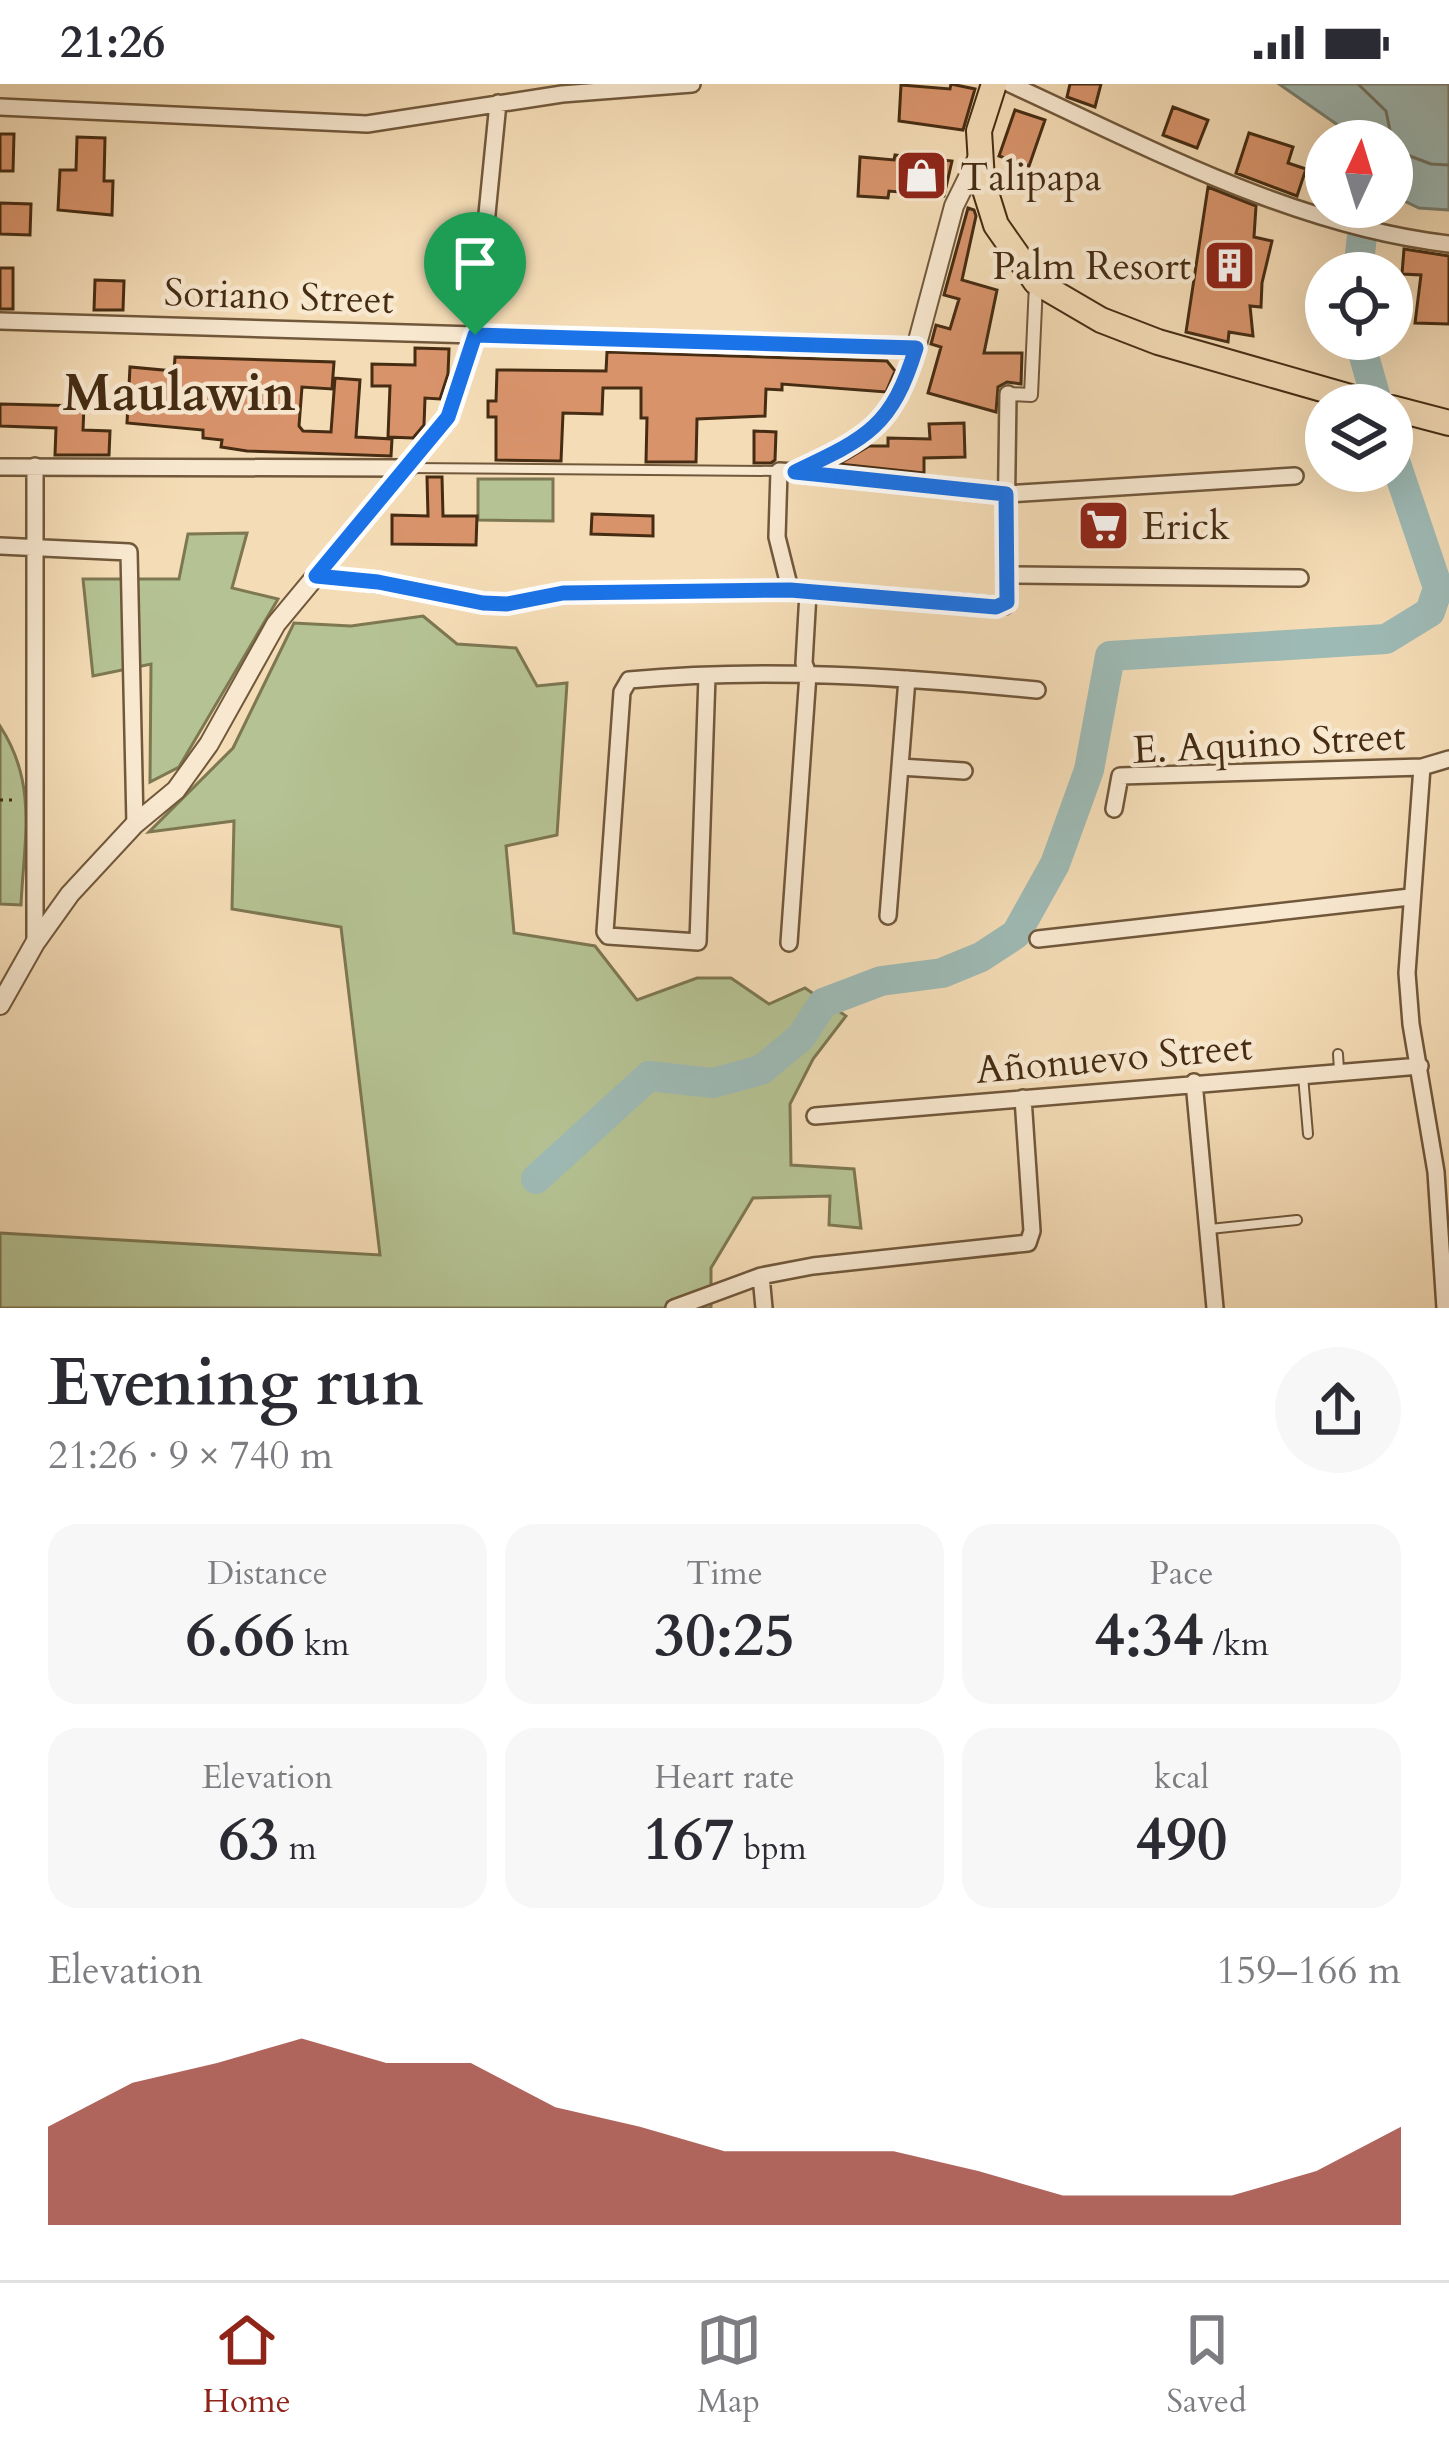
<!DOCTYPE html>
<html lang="en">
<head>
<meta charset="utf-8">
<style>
	body { margin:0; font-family:Cardo,serif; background:#f7f7f7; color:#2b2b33; height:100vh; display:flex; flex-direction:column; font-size:45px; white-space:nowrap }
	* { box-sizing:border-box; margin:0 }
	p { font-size:39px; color:#7c7c81 }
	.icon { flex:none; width:66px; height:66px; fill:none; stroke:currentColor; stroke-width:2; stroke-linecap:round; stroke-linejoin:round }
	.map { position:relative; height:1224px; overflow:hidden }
	.side { display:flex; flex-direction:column; background:#fff; flex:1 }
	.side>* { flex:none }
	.needle { width:78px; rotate:4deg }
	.controls { position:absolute; left:1305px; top:36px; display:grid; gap:24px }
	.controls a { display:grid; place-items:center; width:108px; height:108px; border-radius:50%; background:#fff; box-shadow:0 12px 48px #0002; font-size:60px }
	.pin { position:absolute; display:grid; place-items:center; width:102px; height:102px; color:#fff; margin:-123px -51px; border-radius:50% 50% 50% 0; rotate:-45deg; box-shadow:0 0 12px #0007 }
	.pin .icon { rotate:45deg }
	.round { display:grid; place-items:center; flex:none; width:126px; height:126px; border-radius:63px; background:#f7f7f7 }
	.headline { display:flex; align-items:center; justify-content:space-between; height:204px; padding:0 48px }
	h1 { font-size:66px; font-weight:700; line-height:90px }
	.stats { display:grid; grid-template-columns:repeat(3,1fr); gap:18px; height:204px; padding:12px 48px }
	.stats div { display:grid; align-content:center; border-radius:30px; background:#f7f7f7; text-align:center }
	.stats b { font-size:60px; font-weight:700 }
	.stats small { font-size:33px; font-weight:400 }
	.stats p { font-size:33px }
	.chart { height:336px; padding:24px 48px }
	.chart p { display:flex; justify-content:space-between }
	.chart svg { width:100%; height:216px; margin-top:12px; fill:#8f2418; opacity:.7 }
	.status { display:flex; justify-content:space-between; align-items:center; height:84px; padding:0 60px; background:#fff; direction:ltr }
	.status svg { height:33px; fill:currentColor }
	.dock { display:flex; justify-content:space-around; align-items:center; height:168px; border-top:3px solid #e1e1e2; background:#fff; font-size:33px; color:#7c7c81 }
	.dock a { display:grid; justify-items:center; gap:6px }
	.dock .on { color:#8f2418 }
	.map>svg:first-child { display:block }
	.green { fill:#b5c293; stroke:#7d7752; stroke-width:3 }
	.water { fill:#9ebab5; stroke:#7a8174; stroke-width:3 }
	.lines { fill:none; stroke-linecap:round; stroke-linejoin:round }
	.shore { stroke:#727364; stroke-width:3 }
	.river { stroke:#9ebab5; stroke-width:30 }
	.building { fill:#d8936b; stroke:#452c12; stroke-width:3 }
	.service-casing { stroke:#71583b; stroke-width:12 }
	.pedestrian-casing { stroke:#71583b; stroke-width:16 }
	.minor-casing { stroke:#71583b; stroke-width:20 }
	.tertiary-casing { stroke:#71583b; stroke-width:22 }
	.primary-casing { stroke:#452c12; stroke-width:28 }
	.path { stroke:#452c12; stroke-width:3; stroke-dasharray:3 6; stroke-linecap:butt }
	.service { stroke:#f8e8d0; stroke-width:8 }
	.pedestrian { stroke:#f8e8d0; stroke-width:12 }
	.minor { stroke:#f8e8d0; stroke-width:15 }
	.tertiary { stroke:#f8e8d0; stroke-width:18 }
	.primary { stroke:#f4dcb6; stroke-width:24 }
	.route-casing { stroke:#fff; stroke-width:24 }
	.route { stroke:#1a73e8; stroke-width:15 }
	.labels { text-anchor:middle; stroke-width:9; stroke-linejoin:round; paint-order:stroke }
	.poi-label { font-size:39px; fill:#452c12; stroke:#f8e8d0; text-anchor:start }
	.street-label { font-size:39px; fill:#452c12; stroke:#f8e8d0 }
	.district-label { font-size:51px; font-weight:bold; fill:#452c12; stroke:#f8e8d0 }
</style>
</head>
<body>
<div class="status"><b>21:26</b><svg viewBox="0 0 49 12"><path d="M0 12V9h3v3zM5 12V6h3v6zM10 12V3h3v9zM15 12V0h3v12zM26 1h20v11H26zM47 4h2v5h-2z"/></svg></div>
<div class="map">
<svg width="1449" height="1224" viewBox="0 0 1449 1224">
	<rect width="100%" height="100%" fill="#f4dcb6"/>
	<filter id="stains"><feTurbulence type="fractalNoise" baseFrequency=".00167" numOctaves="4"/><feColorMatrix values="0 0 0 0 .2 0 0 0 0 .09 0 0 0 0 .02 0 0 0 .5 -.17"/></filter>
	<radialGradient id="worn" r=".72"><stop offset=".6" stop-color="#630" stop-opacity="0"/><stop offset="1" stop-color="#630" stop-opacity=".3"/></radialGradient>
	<path class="green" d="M478,395H553V437L478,436Z
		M247,449L232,504L278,515L179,683L150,698L151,580L93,592L83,495H179L188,450Z
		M423,532L457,560L516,564L537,602L567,599L557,751L506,762L514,849L595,862L637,916L697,894H731L769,920L805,904L846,932L813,975L790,1020L791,1081L854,1085L861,1144L829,1141L830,1112L753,1114L711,1184V1224H0V1149L380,1171L341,843L232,825L234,737L149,748L233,664L294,539L351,542Z
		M0,642C38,700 24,755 21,821L0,820Z"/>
	<path class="water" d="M1279,0H1449V126L1419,124L1392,111V57H1349L1345,46Z"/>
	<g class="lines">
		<path class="shore" d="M1358,0L1386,27L1394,66L1431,80L1449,81"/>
		<path class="river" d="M1358,189L1365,123
			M1359,255L1378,321
			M536,1095L649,992L713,999L761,986L801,953L823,919L881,897L942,889L981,873L1016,850L1055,780L1089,686L1110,572L1386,555L1430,528L1438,504L1392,368"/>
	</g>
	<path class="building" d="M951,0L975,5L963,46L899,37L901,1L950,5Z
		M1070,0H1101L1095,23L1067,13Z
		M1173,23L1208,36L1197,64L1163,51Z
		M1015,26L1045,36L1029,82L999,72Z
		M1249,49L1293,63L1288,79L1306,85L1297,112L1236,89Z
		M0,50H14L13,87H0Z
		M77,53L105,54L104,97H113L112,131L58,126L60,86H76Z
		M895,71L952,77L944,112L889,107L888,114L858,112L860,73L894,76Z
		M1208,103L1256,122L1254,153L1272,157L1262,199L1261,223L1250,222L1253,252L1229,248L1228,258L1186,248Z
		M0,119L31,120L30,151L0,150Z
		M968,124L974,126L976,132L962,196L997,206L984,269H1022L1021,300L1007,298L998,303L996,328L928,309L941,263L931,260L936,241L950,245L959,215L944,211Z
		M1404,165L1449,172V240L1415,239L1421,191L1402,190Z
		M0,184H13V225H0Z
		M95,196L124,197L123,226H94Z
		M415,264L449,265L448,290L440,315L425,314L424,341L413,354L388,353L390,302H372V280L415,281Z
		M607,268L887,277L895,287L886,308L782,300V306L766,305L765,332L697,335L696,378H646L647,334H641V304H603L602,330L563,329L561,377L496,376V333H488V317H496L497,286L606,287Z
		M175,273L334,278L332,305L302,303L299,342L303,347L331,348L335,294L360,296L356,353L392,355L391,372L247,367L221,363L222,356L203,354V346L127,339L130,283L174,287Z
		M0,320L84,322L83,346L110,347L109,371H55L56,344L0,342Z
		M964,339L965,373L924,374V389L839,380L869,362H888V354L930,355L929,340Z
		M754,347L776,348L775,376L771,379H754Z
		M427,393H442L443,432H477L476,461L392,460V431L428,432Z
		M592,430L653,432V452L591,450Z"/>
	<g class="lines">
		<defs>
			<path id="service" d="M409,384L778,387
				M1338,970L1339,986
				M1303,992L1308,1050
				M1210,1145L1297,1136"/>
			<path id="pedestrian" d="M1008,310L1031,311L1036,200"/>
			<path id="minor" d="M1010,0C1150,64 1294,142 1449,160
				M0,23L367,40L562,10L692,0
				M0,237L475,251L498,19
				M916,264C892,343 868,354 795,388L779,387L777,453L790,505L1005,522L1008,310
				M0,383L409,384
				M798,388L1006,410L1295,392
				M0,462L129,468L135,740
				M1008,491L1300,494
				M316,492L418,505L461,516L507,520L563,509L790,505
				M707,592L698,858L608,852L605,848L622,608L629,596C764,583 902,593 1037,606
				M900,683L964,687
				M1422,683L1407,889L1411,940L1436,1088L1445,1224
				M1114,725L1120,692L1422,683L1449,675
				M888,832L907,595
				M1038,855L1410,813
				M35,859V382
				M789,859L808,590L804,579L808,509
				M1194,998L1215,1224
				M815,1032L1420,982
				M761,1192L764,1224
				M674,1224L761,1192L813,1182L1028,1159L1032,1147L1023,1014"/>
			<path id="tertiary" d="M0,921L35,859L70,810L135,740L176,706L209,660L276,540L448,333L475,251L916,264L954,122L979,71"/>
			<path id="primary" d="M994,0L979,47L982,96L996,141L1036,198L1101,236L1158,258L1378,321
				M1392,324L1449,339"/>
		</defs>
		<use href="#service" class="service-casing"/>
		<use href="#pedestrian" class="pedestrian-casing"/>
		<use href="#minor" class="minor-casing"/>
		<use href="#tertiary" class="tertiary-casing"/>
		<use href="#primary" class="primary-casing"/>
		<path class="path" d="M0,716H16"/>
		<use href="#service" class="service"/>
		<use href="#pedestrian" class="pedestrian"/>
		<use href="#minor" class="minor"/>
		<use href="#tertiary" class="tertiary"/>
		<use href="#primary" class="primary"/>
	</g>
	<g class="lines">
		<defs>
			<path id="route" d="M475,251L916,264C892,343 867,354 795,388L1006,410L1007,518L996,523L790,506L563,509L507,520L483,519L378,498L316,492L448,333Z"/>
		</defs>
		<use href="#route" class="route-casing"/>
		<use href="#route" class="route"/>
	</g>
	<defs>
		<symbol id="shop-square" viewBox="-11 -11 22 22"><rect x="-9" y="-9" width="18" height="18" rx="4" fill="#8f2418" stroke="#f8e8d0"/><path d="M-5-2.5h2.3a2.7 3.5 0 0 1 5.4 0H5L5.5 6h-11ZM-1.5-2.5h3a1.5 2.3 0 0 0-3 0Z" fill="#fff"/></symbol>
		<symbol id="building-square" viewBox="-11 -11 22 22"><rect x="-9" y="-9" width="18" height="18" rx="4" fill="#8f2418" stroke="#f8e8d0"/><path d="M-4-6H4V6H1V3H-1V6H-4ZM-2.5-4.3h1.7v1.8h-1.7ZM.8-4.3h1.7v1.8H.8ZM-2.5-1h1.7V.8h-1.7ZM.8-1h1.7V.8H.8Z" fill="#fff"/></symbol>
		<symbol id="supermarket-square" viewBox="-11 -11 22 22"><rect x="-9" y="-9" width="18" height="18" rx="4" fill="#8f2418" stroke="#f8e8d0"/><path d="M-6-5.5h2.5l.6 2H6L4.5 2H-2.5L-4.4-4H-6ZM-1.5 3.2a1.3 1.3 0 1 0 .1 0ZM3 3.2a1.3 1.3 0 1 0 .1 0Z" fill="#fff"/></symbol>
	</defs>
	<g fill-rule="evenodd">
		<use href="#shop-square" x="892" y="62" width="59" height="59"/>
		<use href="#building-square" x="1200" y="152" width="59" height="59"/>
		<use href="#supermarket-square" x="1074" y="412" width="59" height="59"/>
	</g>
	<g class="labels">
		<g class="poi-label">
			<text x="960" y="106">Talipapa</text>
			<text x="1191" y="195" text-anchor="end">Palm Resort</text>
			<text x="1142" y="455">Erick</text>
		</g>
		<g class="street-label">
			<text transform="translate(279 211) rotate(2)" y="14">Soriano Street</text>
			<text transform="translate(1269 658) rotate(-3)" y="14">E. Aquino Street</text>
			<text transform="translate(1114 973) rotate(-5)" y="14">Añonuevo Street</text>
		</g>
		<g class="district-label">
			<text x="179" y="326">Maulawin</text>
		</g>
	</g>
	<rect width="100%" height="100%" filter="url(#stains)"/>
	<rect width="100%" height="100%" fill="url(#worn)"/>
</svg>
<div class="controls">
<a><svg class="needle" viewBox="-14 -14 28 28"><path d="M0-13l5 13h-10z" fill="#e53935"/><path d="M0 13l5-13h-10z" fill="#7c7c81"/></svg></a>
<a><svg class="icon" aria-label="locate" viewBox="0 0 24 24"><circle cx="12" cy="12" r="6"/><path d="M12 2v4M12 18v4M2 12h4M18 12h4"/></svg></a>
<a><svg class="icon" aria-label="layers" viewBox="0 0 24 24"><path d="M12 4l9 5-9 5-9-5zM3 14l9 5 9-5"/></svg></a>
</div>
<div class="pin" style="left:475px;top:251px;background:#1e9e55"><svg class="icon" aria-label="arrive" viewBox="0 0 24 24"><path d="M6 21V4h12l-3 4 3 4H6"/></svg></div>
</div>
<section class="side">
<div class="headline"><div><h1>Evening run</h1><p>21:26 · 9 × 740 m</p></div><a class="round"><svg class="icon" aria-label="share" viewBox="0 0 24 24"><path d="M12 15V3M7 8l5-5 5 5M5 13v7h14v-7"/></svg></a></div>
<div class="stats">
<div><p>Distance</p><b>6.66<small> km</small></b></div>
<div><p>Time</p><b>30:25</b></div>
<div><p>Pace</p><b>4:34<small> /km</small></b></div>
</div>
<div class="stats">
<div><p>Elevation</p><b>63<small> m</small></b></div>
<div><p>Heart rate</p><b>167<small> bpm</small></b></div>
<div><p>kcal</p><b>490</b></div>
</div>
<div class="chart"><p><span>Elevation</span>159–166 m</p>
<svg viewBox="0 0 160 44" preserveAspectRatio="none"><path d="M0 44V24L10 15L20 11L30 6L40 11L50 11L60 20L70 24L80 29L90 29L100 29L110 33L120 38L130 38L140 38L150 33L160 24V44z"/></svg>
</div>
</section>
<nav class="dock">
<a class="on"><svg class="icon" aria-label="home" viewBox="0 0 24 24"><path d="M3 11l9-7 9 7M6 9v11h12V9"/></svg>Home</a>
<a><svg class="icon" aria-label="map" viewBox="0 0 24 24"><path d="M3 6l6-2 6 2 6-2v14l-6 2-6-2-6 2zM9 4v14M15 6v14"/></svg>Map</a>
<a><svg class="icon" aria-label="saved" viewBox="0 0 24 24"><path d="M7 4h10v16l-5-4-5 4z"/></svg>Saved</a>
</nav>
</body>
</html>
